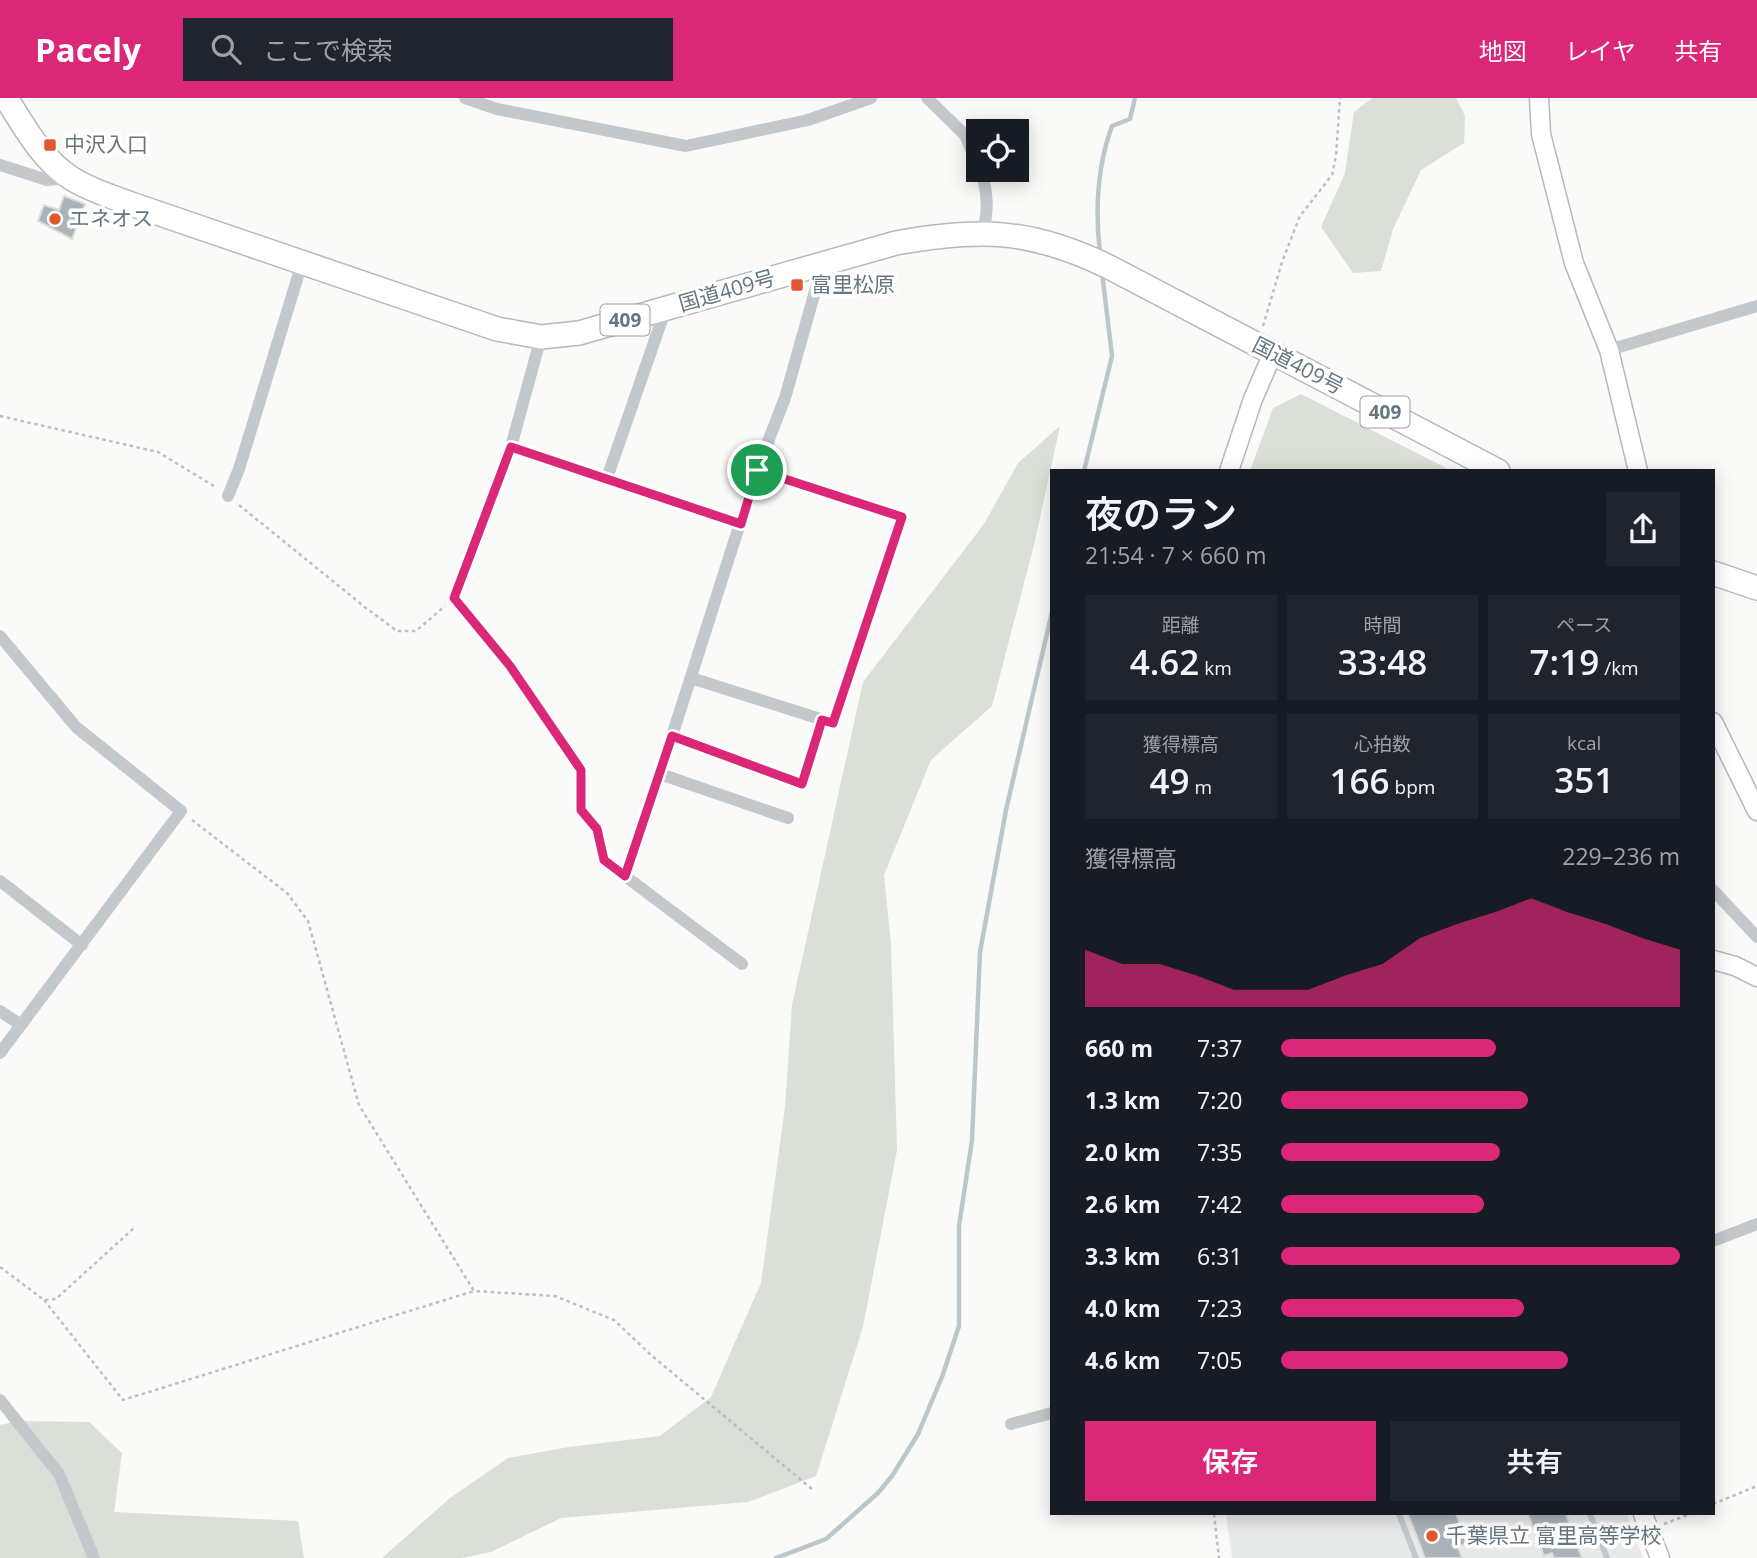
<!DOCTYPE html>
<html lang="ja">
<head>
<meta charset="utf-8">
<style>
	body { margin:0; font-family:"Open Sans","Noto Sans JP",sans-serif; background:#20242c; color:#f1f3f6; height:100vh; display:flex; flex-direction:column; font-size:26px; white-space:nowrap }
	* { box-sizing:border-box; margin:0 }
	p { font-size:23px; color:#9ea1a6 }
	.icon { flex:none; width:38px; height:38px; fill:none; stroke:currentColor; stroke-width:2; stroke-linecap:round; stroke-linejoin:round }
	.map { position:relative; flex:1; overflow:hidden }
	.drawer { position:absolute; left:1050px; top:371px; width:665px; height:1046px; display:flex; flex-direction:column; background:#171b24; border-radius:0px; box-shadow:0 4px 18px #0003 }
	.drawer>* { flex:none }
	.buttons { position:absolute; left:966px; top:21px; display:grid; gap:14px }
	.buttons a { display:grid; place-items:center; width:63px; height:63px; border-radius:0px; background:#171b24; box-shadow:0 4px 18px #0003; font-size:35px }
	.pin { position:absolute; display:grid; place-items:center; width:60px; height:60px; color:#fff; margin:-30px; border:4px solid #fff; border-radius:50%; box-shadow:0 2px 7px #0007 }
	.round { display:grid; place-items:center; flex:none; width:74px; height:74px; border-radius:0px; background:#20242c }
	.head { display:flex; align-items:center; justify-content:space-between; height:119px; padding:0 35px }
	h1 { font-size:38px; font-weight:600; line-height:52px }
	.figures { display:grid; grid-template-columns:repeat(3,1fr); gap:10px; height:119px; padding:7px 35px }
	.figures div { display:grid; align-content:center; border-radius:0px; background:#20242c; text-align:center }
	.figures b { font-size:35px; font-weight:600 }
	.figures small { font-size:19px; font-weight:400 }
	.figures p { font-size:19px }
	.chart { height:196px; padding:14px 35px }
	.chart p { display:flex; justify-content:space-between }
	.chart svg { width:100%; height:126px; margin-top:7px; fill:#db2777; opacity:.7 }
	.action { display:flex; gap:14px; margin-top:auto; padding:14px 35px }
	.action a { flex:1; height:80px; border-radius:0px; background:#db2777; color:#fff; font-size:28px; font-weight:600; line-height:80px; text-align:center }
	.action a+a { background:#20242c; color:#f1f3f6 }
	ul { padding:0 35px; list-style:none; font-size:23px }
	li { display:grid; grid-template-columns:112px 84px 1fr; align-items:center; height:52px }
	li i { height:18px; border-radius:9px; background:#db2777 }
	header { display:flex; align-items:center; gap:42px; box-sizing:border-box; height:98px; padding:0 35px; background:#db2777; color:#fff }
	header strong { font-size:33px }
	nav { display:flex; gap:38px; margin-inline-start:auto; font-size:24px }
	.search { width:490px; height:63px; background:#20242c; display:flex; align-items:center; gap:18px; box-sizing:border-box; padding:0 24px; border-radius:0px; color:#9ea1a6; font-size:26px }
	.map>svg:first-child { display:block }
	.built { fill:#e8e9e9 }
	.green { fill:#dadfd7 }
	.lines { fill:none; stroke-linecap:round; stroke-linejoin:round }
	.stream { stroke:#bbc7cb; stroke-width:4.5 }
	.building { fill:#aab3b9; stroke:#dcdcda; stroke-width:2 }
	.secondary-casing { stroke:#b3babf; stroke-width:21 }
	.highway-casing { stroke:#b4b9bd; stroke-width:26 }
	.path { stroke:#bbbfc2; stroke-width:2.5; stroke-dasharray:3.5 3.5; stroke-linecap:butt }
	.lane { stroke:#c3c8cc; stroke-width:6 }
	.street { stroke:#c3c8cc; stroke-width:12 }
	.secondary { stroke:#fff; stroke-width:18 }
	.highway { stroke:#fff; stroke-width:23 }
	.route-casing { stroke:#fff; stroke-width:14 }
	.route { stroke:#db2777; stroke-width:9 }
	.poi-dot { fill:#e4572e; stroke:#fff; stroke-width:2.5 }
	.labels { text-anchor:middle; stroke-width:7; stroke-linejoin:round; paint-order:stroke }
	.shield { fill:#fff; stroke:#939fa8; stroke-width:2 }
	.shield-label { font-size:19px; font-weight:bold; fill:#657683 }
	.poi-label { font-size:21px; fill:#657683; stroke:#fff; text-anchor:start }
	.street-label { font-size:21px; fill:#657683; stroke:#fff }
</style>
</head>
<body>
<header>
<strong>Pacely</strong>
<div class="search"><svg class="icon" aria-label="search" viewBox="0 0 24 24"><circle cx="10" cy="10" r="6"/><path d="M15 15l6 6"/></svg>ここで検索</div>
<nav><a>地図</a><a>レイヤ</a><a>共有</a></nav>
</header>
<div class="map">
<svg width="1757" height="1460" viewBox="0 0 1757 1460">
	<rect width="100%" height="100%" fill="#fafaf8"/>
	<path class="built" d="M1226,1416H1627L1643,1460H1232Z"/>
	<path class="green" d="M1372,0H1456L1465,18L1464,45L1421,72L1393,131L1381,173L1353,175L1321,129L1345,75L1354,14Z
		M1301,296L1452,373H1250L1273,310Z
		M1060,328L1034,447L992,608L931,662L884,777L891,846L897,1052L863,1229L816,1378L748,1404L561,1420L491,1454L462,1460H382L450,1400L508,1360L569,1349L660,1338L711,1299L761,1185L785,1009L792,907L863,584L984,426L1018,365Z
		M18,1323L89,1324L122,1355L114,1414L298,1423L304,1460H0V1327Z"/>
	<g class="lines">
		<path class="stream" d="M1100,155C1095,112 1097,69 1112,28L1130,21L1135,0
			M1084,373L1112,258L1102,174
			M776,1460L826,1441L878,1395L892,1378L918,1336L942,1279L959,1228V1128L972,1042L980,854L1006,712L1052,514"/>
	</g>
	<path class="building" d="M64,98L85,106L72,141L38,123L44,107L59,112Z
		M1408,1416H1456L1467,1445L1458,1449L1462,1460H1425Z
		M1528,1416H1566L1582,1460H1554L1552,1455L1544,1458Z"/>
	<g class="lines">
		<defs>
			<path id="secondary" d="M1539,0L1541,36L1574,165L1609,252L1638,373
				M1229,373L1253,301L1273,255
				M1713,624L1757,713
				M1713,862L1735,868L1757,879
				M1643,1416L1660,1460"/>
			<path id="highway" d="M6,0C24,28 42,62 71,80C89,92 111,98 131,106L497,231L541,239L579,235L896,145C980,130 1031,131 1109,169L1498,373
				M1713,475L1757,490"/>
		</defs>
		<use href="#secondary" class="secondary-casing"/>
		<use href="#highway" class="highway-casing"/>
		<path class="path" d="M1263,228L1282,164L1300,118L1332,77L1336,58L1340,0
			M0,318L158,354L217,390
			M239,407L366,510L397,533H416L445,508
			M462,509L510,568L581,672V712L597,731L604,762L614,770
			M192,722L287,795L308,823L359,1007L474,1193L555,1198L614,1222L651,1257L813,1392
			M0,1169L44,1202L56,1201L135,1129
			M44,1202L123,1302L474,1193
			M1713,1406L1757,1388
			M1214,1416L1219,1460
			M1664,1426L1690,1416"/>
		<path class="lane" d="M1399,1416L1416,1460
			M1590,1416L1607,1460"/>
		<path class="street" d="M465,0L497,11L686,48L808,22L871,0
			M927,0L965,37L978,68
			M0,67L47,82L69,80
			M980,72C988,91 989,116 982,135
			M1609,252L1757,208
			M511,349L741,426
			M607,380L666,210
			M228,398L239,371L302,165
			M454,500L511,349L541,239
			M0,538L76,629L181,713L0,955
			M691,580L833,625L902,419L757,372
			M672,638L802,686L822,622
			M660,676L788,720
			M0,783L82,847
			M1713,792L1757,839
			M742,866L625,778L672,638L757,372L785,300L823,165
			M0,913L21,927
			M1713,1143L1757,1126
			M0,1302L59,1376L94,1460
			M1011,1326L1052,1315"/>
		<use href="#secondary" class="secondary"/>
		<use href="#highway" class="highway"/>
	</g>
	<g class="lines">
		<defs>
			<path id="route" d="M511,349L741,426L757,372L902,419L833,625L822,622L802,686L672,638L625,778L604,762L597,731L581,712V672L510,568L454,500Z"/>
		</defs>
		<use href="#route" class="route-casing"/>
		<use href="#route" class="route"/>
	</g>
	<g class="poi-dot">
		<rect x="43" y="40" width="14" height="14" rx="3.5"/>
		<circle cx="55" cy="121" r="7"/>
		<rect x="790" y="180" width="14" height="14" rx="3.5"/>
		<circle cx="1432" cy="1438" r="7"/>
	</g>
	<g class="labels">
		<g class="shield">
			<rect x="600.5" y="206.5" width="49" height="31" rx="5"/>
			<rect x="1360.5" y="298.5" width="49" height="31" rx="5"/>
		</g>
		<g class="shield-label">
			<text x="625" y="229">409</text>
			<text x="1385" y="321">409</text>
		</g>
		<g class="poi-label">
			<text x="64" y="54">中沢入口</text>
			<text x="69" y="128">エネオス</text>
			<text x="811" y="194">富里松原</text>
			<text x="1446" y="1445">千葉県立 富里高等学校</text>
		</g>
		<g class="street-label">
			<text transform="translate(727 193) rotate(-16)" y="7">国道409号</text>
			<text transform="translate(1298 268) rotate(27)" y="7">国道409号</text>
		</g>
	</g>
</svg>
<div class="buttons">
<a><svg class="icon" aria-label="locate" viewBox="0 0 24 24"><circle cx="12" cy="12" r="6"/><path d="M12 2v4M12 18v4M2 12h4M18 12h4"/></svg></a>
</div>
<div class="pin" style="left:757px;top:372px;background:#1e9e55"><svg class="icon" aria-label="arrive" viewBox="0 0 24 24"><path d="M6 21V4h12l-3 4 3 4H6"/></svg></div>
<section class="drawer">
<div class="head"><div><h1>夜のラン</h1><p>21:54 · 7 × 660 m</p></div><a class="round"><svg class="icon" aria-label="share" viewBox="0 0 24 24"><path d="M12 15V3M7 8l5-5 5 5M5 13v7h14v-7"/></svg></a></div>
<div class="figures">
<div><p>距離</p><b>4.62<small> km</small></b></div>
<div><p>時間</p><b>33:48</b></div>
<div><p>ペース</p><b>7:19<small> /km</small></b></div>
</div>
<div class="figures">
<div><p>獲得標高</p><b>49<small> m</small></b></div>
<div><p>心拍数</p><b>166<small> bpm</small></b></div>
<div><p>kcal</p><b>351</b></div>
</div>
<div class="chart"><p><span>獲得標高</span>229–236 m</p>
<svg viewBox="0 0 160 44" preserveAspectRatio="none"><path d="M0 44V24L10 29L20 29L30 33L40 38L50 38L60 38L70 33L80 29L90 20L100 15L110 11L120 6L130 11L140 15L150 20L160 24V44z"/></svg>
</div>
<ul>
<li><b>660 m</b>7:37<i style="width:54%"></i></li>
<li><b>1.3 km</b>7:20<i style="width:62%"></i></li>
<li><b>2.0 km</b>7:35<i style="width:55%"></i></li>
<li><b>2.6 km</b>7:42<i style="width:51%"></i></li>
<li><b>3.3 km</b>6:31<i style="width:100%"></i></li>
<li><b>4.0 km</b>7:23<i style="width:61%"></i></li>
<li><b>4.6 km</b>7:05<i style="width:72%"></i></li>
</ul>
<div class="action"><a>保存</a><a>共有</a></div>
</section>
</div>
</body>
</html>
